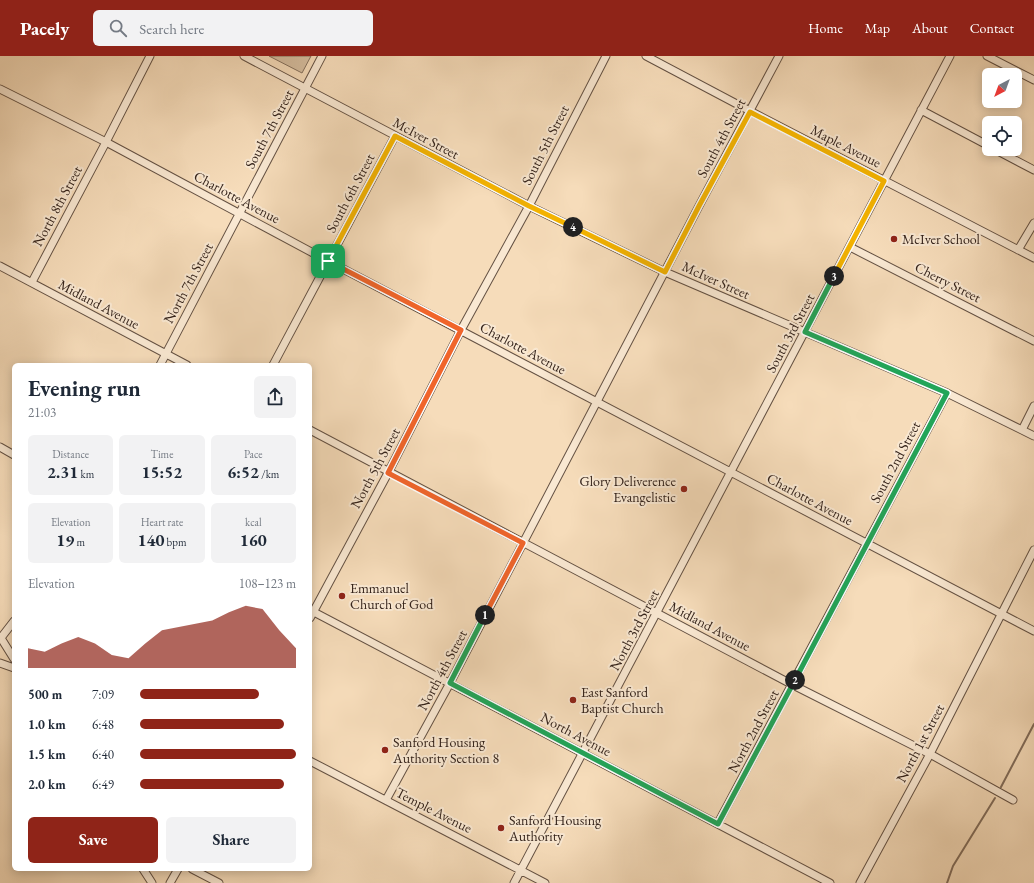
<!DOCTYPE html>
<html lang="en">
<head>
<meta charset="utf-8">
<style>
	body { margin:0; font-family:"EB Garamond",serif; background:#f2f2f3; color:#1f2937; height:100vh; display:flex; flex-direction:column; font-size:15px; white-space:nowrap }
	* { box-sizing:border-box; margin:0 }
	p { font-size:13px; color:#747a83 }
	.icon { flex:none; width:22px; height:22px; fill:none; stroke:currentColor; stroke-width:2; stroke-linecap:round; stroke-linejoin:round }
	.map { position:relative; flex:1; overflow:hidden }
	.panel { position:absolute; left:12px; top:307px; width:300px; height:508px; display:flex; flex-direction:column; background:#fff; border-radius:6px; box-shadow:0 2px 10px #0003 }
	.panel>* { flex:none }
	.needle { width:26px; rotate:221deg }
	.buttons { position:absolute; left:982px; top:12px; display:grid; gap:8px }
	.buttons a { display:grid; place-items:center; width:40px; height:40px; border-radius:6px; background:#fff; box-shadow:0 2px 10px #0003; font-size:20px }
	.pin { position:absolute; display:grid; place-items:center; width:34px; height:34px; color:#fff; margin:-17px; border-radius:8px; box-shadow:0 2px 6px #0006 }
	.km { position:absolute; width:20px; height:20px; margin:-10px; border-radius:50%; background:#222; color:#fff; font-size:11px; line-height:20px; text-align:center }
	.round { display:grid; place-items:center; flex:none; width:42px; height:42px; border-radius:6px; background:#f2f2f3 }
	.overview { display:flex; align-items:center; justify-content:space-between; height:68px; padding:0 16px }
	h1 { font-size:22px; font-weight:700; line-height:30px }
	.figures { display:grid; grid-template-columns:repeat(3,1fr); gap:6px; height:68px; padding:4px 16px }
	.figures div { display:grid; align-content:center; border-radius:6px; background:#f2f2f3; text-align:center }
	.figures b { font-size:17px; font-weight:700 }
	.figures small { font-size:11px; font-weight:400 }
	.figures p { font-size:11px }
	.chart { height:112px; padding:8px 16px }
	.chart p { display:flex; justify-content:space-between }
	.chart svg { width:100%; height:72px; margin-top:4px; fill:#8f2418; opacity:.7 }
	.cta { display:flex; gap:8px; margin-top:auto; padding:8px 16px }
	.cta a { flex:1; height:46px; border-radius:6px; background:#8f2418; color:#fff; font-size:16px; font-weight:700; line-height:46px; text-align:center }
	.cta a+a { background:#f2f2f3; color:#1f2937 }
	ul { padding:0 16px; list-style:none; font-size:13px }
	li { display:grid; grid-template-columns:64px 48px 1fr; align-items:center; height:30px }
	li i { height:10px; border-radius:5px; background:#8f2418 }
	header { display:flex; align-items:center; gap:24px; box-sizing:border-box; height:56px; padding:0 20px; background:#8f2418; color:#fff }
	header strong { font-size:19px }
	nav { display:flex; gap:22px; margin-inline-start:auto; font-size:14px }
	.search { width:280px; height:36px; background:#f2f2f3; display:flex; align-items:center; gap:10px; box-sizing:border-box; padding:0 14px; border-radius:6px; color:#747a83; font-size:15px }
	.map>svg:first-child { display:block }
	.green { fill:#d5bd9f; stroke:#84705d }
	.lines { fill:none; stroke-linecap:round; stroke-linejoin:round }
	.stream { stroke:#816c5a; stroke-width:2 }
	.minor-casing { stroke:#645143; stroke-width:9 }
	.minor { stroke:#f9e8d2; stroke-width:7 }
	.split-1-casing { stroke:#fff; stroke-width:8 }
	.split-2-casing { stroke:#fff; stroke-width:8 }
	.split-3-casing { stroke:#fff; stroke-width:8 }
	.split-4-casing { stroke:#fff; stroke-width:8 }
	.split-5-casing { stroke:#fff; stroke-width:8 }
	.split-1 { stroke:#f0652b; stroke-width:5 }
	.split-2 { stroke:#22a559; stroke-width:5 }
	.split-3 { stroke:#22a559; stroke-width:5 }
	.split-4 { stroke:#f5b400; stroke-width:5 }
	.split-5 { stroke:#f5b400; stroke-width:5 }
	.poi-dot { fill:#8f2418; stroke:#f9e8d2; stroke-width:1.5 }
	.labels { text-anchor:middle; stroke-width:4; stroke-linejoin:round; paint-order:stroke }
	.street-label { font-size:14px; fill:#34231b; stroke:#f9e8d2 }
	.poi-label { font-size:14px; fill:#34231b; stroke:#f9e8d2; text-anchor:start }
</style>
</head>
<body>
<header>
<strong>Pacely</strong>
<div class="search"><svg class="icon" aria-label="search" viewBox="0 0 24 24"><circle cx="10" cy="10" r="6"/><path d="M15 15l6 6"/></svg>Search here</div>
<nav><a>Home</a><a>Map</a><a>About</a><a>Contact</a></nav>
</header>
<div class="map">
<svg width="1034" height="827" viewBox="0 0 1034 827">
	<rect width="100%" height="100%" fill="#f6dcba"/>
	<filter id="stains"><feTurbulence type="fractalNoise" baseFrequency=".005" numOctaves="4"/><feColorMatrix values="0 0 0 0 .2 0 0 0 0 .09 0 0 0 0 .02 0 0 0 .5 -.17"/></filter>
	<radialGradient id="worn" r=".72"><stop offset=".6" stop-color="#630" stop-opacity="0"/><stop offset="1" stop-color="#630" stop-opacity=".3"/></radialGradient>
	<path class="green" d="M269,0H311L302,17Z"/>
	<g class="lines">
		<path class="stream" d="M1001,731L1034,668
			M947,827L953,810L995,742"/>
		<defs>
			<path id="minor" d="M244,0L529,150L665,216L947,337L1034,380
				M646,0L750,55L1034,202
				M987,0L1034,24
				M0,33L106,86L328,205L1034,575
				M921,54L989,90
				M994,93L1034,114
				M850,191L1034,285
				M1018,194L1034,167
				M0,210L187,309
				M32,226L106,86L150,0
				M160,309L322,0
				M273,309L395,80
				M310,374L793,629L930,698L1013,744
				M1022,374L1034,350
				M0,391L14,399
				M310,554L830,827
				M310,562L388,417L461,274L529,150L606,0
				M1,582L14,603
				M0,583L14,565
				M0,607L14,612
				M310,705L545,827
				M386,744L450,627L699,150L779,0
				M718,767L947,337
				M143,813L152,827
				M192,813L219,827
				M170,827L178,813
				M514,827L950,0
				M860,827L930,698L1034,494"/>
		</defs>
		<use href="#minor" class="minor-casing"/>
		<use href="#minor" class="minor"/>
	</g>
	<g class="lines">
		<defs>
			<path id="split-1" d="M328,205L461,274L388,417L523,487L485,559"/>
			<path id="split-2" d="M485,559L450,627L718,768L795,624"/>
			<path id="split-3" d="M795,624L947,337L805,276L834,220"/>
			<path id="split-4" d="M573,171L665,216L699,150L750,56L884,125L834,220"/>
			<path id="split-5" d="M328,205L395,80L529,150L573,171"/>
		</defs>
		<use href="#split-1" class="split-1-casing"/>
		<use href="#split-2" class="split-2-casing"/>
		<use href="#split-3" class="split-3-casing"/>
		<use href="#split-4" class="split-4-casing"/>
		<use href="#split-5" class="split-5-casing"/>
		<use href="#split-1" class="split-1"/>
		<use href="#split-2" class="split-2"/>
		<use href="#split-3" class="split-3"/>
		<use href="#split-4" class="split-4"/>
		<use href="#split-5" class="split-5"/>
	</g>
	<g class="poi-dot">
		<circle cx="894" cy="183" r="4"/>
		<circle cx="684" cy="433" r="4"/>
		<circle cx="342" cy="540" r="4"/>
		<circle cx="573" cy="644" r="4"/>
		<circle cx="385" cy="694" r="4"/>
		<circle cx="501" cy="772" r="4"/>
	</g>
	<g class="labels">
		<g class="street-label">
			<text transform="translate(269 73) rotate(-62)" y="5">South 7th Street</text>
			<text transform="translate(426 82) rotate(28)" y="5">McIver Street</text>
			<text transform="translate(721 82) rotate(-62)" y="5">South 4th Street</text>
			<text transform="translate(545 89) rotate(-63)" y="5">South 5th Street</text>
			<text transform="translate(846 90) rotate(27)" y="5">Maple Avenue</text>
			<text transform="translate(350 137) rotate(-62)" y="5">South 6th Street</text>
			<text transform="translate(237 141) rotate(28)" y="5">Charlotte Avenue</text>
			<text transform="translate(57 150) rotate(-62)" y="5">North 8th Street</text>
			<text transform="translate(716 224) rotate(24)" y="5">McIver Street</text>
			<text transform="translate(948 226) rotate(27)" y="5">Cherry Street</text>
			<text transform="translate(188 227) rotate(-62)" y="5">North 7th Street</text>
			<text transform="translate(99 248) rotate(28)" y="5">Midland Avenue</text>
			<text transform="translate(790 277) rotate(-62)" y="5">South 3rd Street</text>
			<text transform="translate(523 292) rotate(28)" y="5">Charlotte Avenue</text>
			<text transform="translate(895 406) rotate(-62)" y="5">South 2nd Street</text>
			<text transform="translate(375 412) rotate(-62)" y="5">North 5th Street</text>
			<text transform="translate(810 443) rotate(28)" y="5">Charlotte Avenue</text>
			<text transform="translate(710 570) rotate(28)" y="5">Midland Avenue</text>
			<text transform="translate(634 574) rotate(-62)" y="5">North 3rd Street</text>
			<text transform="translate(442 614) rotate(-62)" y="5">North 4th Street</text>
			<text transform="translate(753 675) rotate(-62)" y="5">North 2nd Street</text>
			<text transform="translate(576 678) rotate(28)" y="5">North Avenue</text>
			<text transform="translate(920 687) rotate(-62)" y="5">North 1st Street</text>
			<text transform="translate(434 754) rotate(27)" y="5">Temple Avenue</text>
		</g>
		<g class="poi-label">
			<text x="902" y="188">McIver School</text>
			<text x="676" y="430" text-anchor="end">Glory Deliverence<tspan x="676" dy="16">Evangelistic</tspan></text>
			<text x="350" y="537">Emmanuel<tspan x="350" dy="16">Church of God</tspan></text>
			<text x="581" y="641">East Sanford<tspan x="581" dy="16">Baptist Church</tspan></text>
			<text x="393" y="691">Sanford Housing<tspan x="393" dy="16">Authority Section 8</tspan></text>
			<text x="509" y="769">Sanford Housing<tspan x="509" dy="16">Authority</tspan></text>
		</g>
	</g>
	<rect width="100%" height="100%" filter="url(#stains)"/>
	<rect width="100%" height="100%" fill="url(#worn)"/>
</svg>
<div class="buttons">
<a><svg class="needle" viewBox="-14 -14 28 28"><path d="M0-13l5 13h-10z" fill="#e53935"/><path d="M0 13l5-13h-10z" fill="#747a83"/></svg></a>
<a><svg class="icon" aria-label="locate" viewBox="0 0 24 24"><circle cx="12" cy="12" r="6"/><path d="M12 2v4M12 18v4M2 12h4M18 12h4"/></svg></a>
</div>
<div class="pin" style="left:328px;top:205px;background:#1e9e55"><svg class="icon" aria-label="arrive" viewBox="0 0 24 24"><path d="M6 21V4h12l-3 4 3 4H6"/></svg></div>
<b class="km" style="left:485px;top:559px">1</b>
<b class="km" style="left:795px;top:624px">2</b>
<b class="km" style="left:834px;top:220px">3</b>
<b class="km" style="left:573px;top:171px">4</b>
<section class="panel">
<div class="overview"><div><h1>Evening run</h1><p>21:03</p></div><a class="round"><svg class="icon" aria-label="share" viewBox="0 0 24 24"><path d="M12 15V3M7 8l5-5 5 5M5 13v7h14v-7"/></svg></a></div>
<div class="figures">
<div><p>Distance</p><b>2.31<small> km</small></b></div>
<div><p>Time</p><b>15:52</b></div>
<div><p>Pace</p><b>6:52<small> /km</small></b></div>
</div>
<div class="figures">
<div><p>Elevation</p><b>19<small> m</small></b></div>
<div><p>Heart rate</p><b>140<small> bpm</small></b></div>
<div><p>kcal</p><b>160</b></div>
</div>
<div class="chart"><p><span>Elevation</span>108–123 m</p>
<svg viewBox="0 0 160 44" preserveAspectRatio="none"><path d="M0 44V32L10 34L20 29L30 25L40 29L50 36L60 38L70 29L80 21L90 19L100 17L110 15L120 10L130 6L140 8L150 21L160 32V44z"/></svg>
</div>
<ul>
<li><b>500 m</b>7:09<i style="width:76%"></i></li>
<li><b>1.0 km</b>6:48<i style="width:92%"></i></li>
<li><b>1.5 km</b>6:40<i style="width:100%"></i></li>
<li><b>2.0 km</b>6:49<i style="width:92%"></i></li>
</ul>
<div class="cta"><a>Save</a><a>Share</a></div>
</section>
</div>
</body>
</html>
